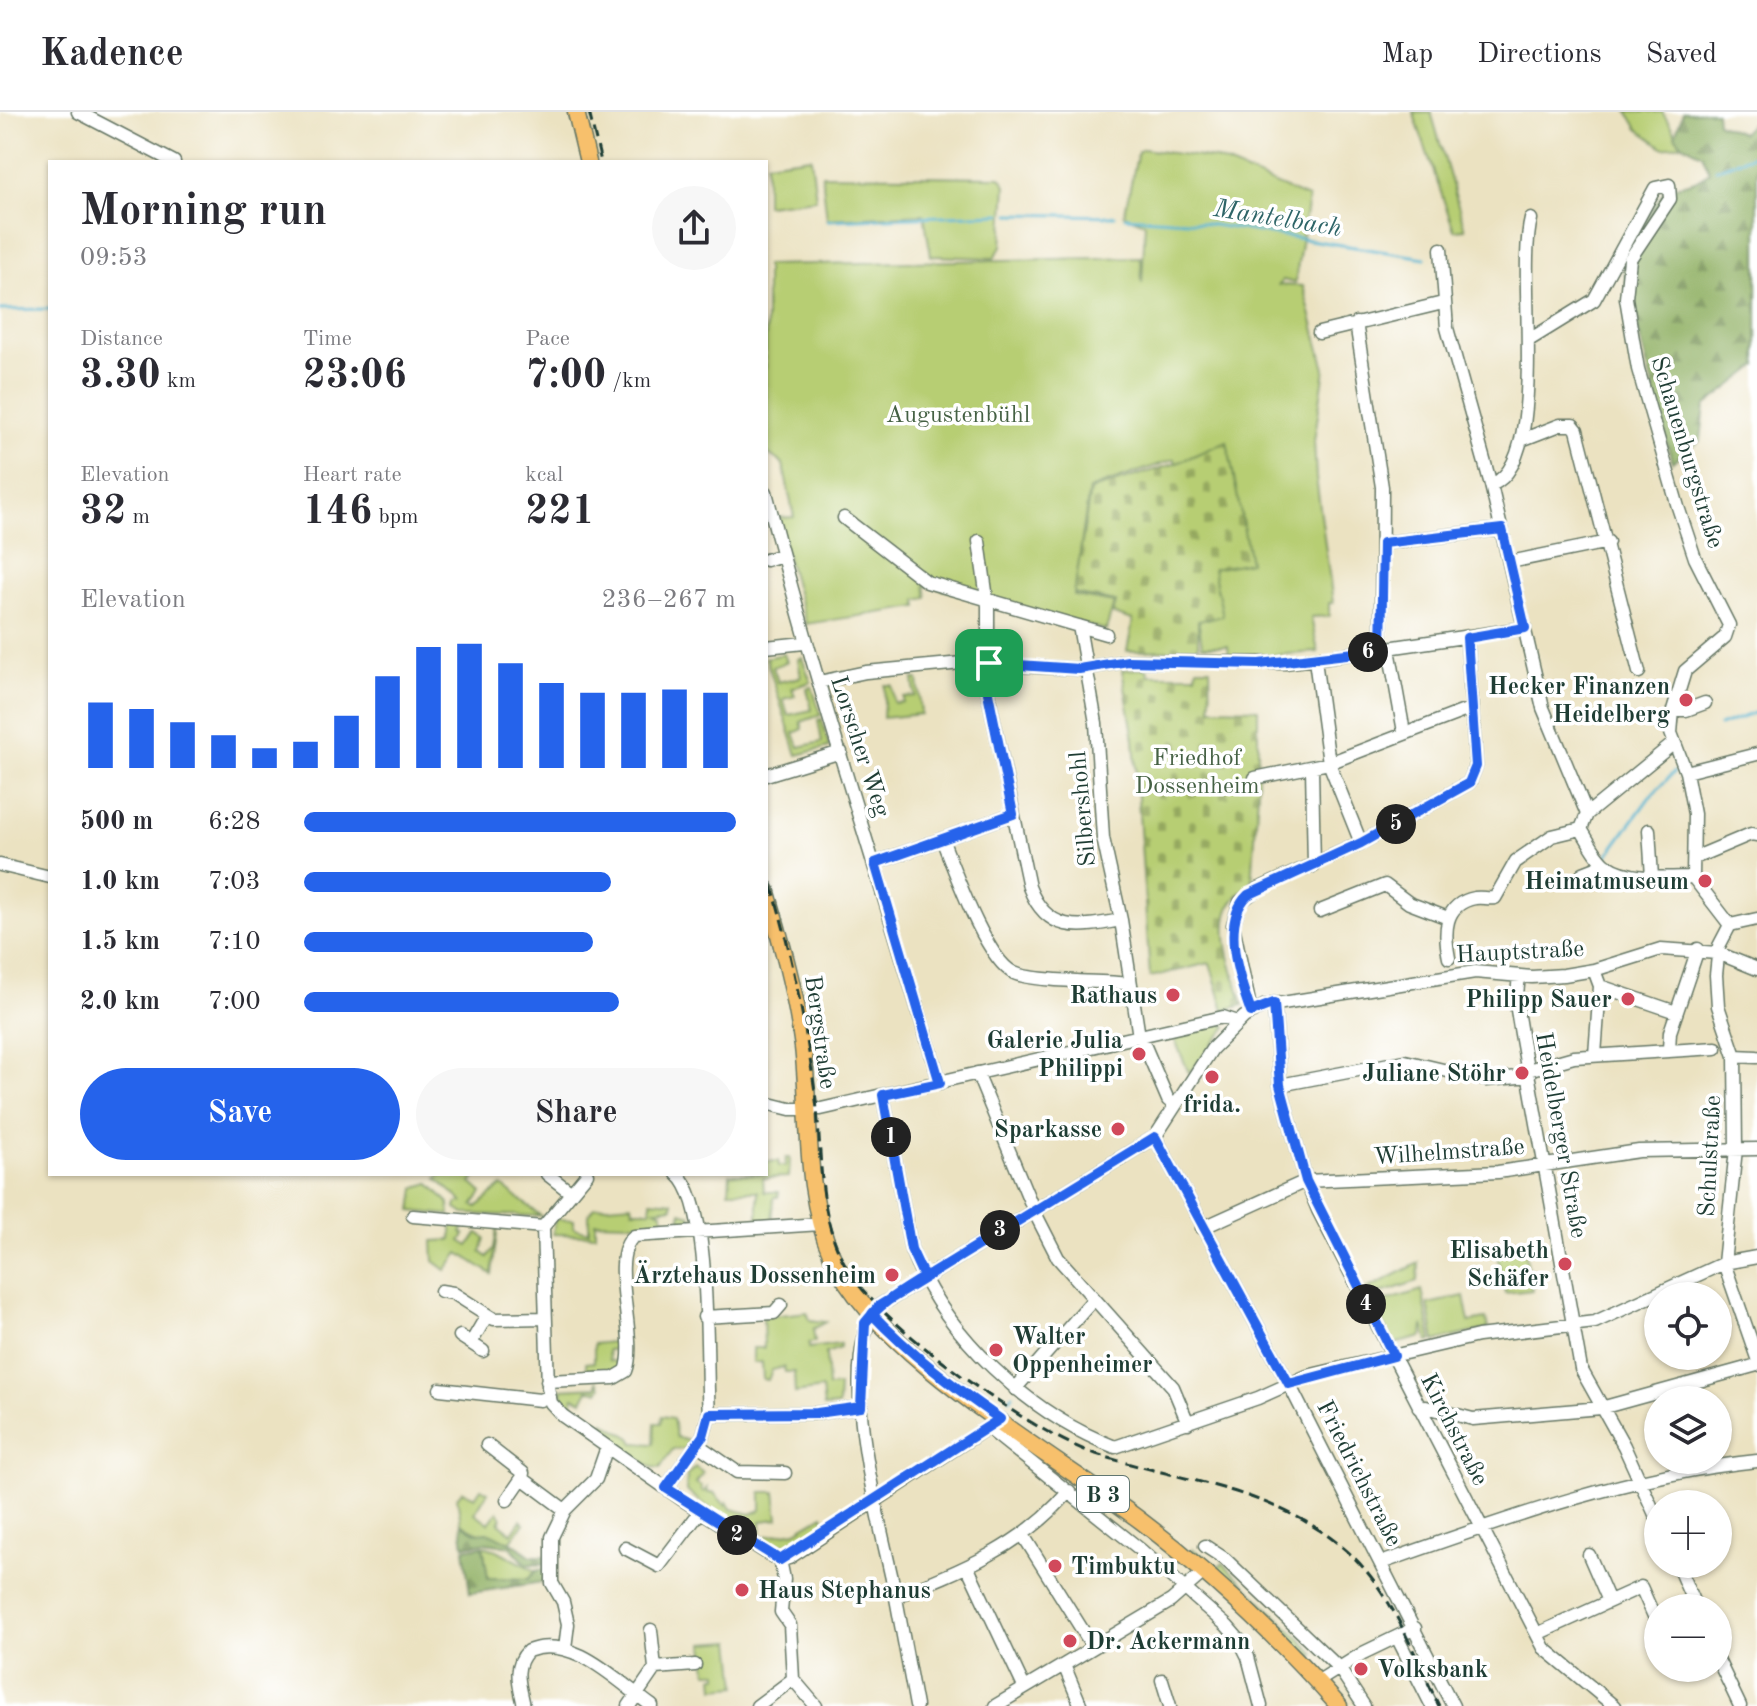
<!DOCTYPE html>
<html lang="en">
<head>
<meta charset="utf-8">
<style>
	body { margin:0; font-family:"Old Standard TT",serif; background:#f7f7f7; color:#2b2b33; height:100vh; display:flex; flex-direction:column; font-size:30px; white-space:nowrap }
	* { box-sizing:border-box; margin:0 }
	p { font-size:26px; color:#7c7c81 }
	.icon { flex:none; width:44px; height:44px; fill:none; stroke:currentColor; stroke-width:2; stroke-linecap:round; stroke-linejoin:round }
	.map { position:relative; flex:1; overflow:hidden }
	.side { position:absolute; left:48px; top:48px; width:720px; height:1016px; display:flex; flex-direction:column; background:#fff; border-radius:0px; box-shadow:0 2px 6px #0004 }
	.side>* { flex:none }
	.controls { position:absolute; left:1644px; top:1170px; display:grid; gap:16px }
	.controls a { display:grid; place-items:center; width:88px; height:88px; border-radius:50%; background:#fff; box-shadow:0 2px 6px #0004; font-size:40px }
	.pin { position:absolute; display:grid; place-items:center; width:68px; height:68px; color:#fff; margin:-34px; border-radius:16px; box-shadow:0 4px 12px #0006 }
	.km { position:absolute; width:40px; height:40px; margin:-20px; border-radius:50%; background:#222; color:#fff; font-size:22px; line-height:40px; text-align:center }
	.round { display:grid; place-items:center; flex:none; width:84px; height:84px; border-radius:42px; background:#f7f7f7 }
	.head { display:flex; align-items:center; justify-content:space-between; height:136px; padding:0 32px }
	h1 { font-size:44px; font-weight:600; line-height:60px }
	.stats { display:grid; grid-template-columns:repeat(3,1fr); gap:12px; height:136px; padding:8px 32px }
	.stats div { display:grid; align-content:center }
	.stats b { font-size:40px; font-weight:600 }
	.stats small { font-size:22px; font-weight:400 }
	.stats p { font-size:22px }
	.chart { height:224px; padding:16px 32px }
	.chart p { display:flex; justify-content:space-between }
	.chart svg { width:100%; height:144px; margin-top:8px; stroke:#2563eb; stroke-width:6 }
	.action { display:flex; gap:16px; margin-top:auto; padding:16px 32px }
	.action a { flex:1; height:92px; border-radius:48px; background:#2563eb; color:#fff; font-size:32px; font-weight:600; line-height:92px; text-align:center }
	.action a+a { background:#f7f7f7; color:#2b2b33 }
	ul { padding:0 32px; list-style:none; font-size:26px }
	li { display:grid; grid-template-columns:128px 96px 1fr; align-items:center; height:60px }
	li i { height:20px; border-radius:10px; background:#2563eb }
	header { display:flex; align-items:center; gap:48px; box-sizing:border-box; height:112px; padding:0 40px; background:#fff; border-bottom:2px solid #e1e1e2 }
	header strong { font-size:38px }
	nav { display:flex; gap:44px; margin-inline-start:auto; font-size:28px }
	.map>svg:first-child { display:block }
	.green { fill:#b7ce73; stroke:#6b8654; stroke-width:2 }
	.forest { fill:url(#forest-firs); stroke:#58774c; stroke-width:2 }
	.cemetery { fill:url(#cemetery-stones); stroke:#6b8654; stroke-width:2 }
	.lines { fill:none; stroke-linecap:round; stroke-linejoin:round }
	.stream { stroke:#4bafca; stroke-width:3 }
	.minor-casing { stroke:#667765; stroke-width:15 }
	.major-casing { stroke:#667765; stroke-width:19 }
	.minor { stroke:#fff; stroke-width:12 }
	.major { stroke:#f7c06c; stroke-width:16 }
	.rail { stroke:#1f3d34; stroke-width:3; stroke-dasharray:12 6; stroke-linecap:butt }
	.route-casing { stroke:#fff; stroke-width:16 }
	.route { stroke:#2563eb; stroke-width:10 }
	.poi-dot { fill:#d1495b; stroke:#fff; stroke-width:3 }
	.labels { text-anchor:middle; stroke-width:7; stroke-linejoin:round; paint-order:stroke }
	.shield { fill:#fff; stroke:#627771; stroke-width:2 }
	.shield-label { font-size:22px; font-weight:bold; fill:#1f3d34 }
	.park-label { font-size:24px; fill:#456144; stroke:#fff }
	.street-label { font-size:24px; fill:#1f3d34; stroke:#fff }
	.poi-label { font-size:24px; font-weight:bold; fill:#1f3d34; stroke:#fff; text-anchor:end }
	.water-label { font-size:26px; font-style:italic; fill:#2e6568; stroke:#fff }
</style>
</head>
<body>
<header>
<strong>Kadence</strong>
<nav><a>Map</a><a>Directions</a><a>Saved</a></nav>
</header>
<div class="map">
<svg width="1757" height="1594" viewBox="0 0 1757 1594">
	<defs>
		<pattern id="forest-firs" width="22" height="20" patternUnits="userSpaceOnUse" patternTransform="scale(2)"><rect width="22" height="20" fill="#91b165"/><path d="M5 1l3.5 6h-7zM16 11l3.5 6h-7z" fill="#769154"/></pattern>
		<pattern id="cemetery-stones" width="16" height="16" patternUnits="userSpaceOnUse" patternTransform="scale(2)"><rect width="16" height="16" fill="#b7ce73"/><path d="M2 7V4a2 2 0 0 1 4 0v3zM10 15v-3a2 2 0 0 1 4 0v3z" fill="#94a85f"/></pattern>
	</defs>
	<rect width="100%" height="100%" fill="#fff"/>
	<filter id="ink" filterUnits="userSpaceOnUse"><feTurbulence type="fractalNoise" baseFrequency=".0125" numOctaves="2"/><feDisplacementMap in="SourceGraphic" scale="16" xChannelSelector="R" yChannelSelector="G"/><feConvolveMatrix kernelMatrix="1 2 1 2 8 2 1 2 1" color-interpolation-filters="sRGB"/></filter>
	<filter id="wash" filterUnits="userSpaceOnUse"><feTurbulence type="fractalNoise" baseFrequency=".006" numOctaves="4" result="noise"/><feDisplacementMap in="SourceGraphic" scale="32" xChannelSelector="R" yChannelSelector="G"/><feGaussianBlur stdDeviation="1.8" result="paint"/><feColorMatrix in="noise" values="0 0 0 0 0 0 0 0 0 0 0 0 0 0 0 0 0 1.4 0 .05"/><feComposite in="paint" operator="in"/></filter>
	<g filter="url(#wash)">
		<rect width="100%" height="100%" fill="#ebe2c1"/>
		<path class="green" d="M1413,0H1431L1465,117L1454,118Z
			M1628,0H1662L1682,32L1664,36L1638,17Z
			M1143,37L1215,47L1308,86L1295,171L1283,168L1279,173L1303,174L1325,257L1314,329L1316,366L1333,491H1329V504L1311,505L1318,540L1229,546L1228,534H1202L1175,347L1089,377L1074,484L1114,491L1106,518L925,473L927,486L917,488L918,495L806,512L776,406L794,405L783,352L766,340V153L1141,145L1142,172L1145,111L1124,103L1138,40Z
			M811,45L816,87L766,93V51Z
			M822,63L1000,65L1006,73L1002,134L994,146L931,144L924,102L827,107Z
			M784,542L787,550L773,555L778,570L801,565L798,547L802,546L811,570L792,576L795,584L783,587L788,603L812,598L807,576L812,575L821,603L801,610L803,617L794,621L799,635L822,630L818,608L822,607L829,635L797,643L766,546Z
			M913,567H918L921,602L883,606L885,573H892L894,591L903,590V585L915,584Z
			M1222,911L1227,915L1189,961L1172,921Z
			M786,1046H790L789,1065L763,1066L764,1080H779L778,1085H774L772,1111H758V1079H729L730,1062H766V1050L778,1049L779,1054H785Z
			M441,1062H478L471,1071L482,1081L473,1093L477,1095L502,1074L541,1104L465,1102L456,1097L457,1091L463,1090L437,1067Z
			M429,1071L449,1091L450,1103L412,1099L415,1076Z
			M651,1088L673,1090V1095L656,1097L662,1100L665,1114L681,1113V1100L691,1103L692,1115L661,1118V1112L595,1110V1123L553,1122L555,1107L574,1108V1116L589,1120V1102L595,1095L632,1092L633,1098H651Z
			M452,1108L472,1110L471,1115L466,1112L461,1120L465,1123L461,1129L469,1134L478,1121L485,1126L481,1140L488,1145L494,1136L498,1113L492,1162L459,1141L446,1158L434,1149L433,1129L452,1128Z
			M1523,1127L1532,1178L1505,1181L1495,1132Z
			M1419,1151L1418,1169L1369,1185L1365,1178Z
			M1422,1178L1432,1229L1428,1230L1423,1213L1422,1225L1394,1232L1373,1193Z
			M1464,1184L1469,1210L1486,1207L1488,1217L1435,1229L1428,1192Z
			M807,1200L810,1208L826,1210L813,1217L815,1230L809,1231V1236L840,1232V1236L826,1241L828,1275L839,1274L838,1294L824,1295L822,1277L795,1281L794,1260H785L784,1255L772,1258L768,1268L763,1267L762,1250L753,1251V1236H764L763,1205Z
			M620,1229L621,1237L608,1238L609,1249H621V1239H625L619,1258L598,1262L597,1257H592V1263L586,1262V1251L594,1250V1232Z
			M597,1269L601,1275L598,1279L588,1278L582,1289L574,1285L571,1295L600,1315L604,1310L631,1326L634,1331L654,1332L655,1311H661L662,1304L673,1306L676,1325L692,1330L687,1337H673L660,1356L651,1355L566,1297L561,1277L597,1275Z
			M695,1355L703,1361L696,1371L702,1375L701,1378L704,1380L707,1376L708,1381H714L725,1393L727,1390L731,1397L751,1402L761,1398V1380H775L778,1407L761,1409V1425L796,1419L823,1403L826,1411C814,1418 800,1429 786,1433C763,1439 706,1393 686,1379L687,1363Z
			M481,1376L488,1380L475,1401L489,1411L498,1399L502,1406L499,1411L512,1421L521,1408L524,1411L510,1430C494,1424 475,1422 461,1411L457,1385L462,1379L475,1385Z
			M483,1434L497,1438L536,1459L528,1467L488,1466Z
			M1193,1437L1219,1454L1223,1451L1315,1542L1311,1547L1316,1553L1311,1557L1215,1458L1190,1440Z
			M732,1529L737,1574L715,1576L714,1564H718V1560H707L704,1531Z"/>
		<path class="forest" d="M1683,0H1716L1717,11L1742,21L1757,6V254L1705,294L1701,328L1672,350L1623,158L1627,142L1664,78L1695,69L1710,60L1702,42L1682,32L1675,24Z
			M461,1411L477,1421L487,1420L513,1431L531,1444H545V1453L526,1452L510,1434L483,1431L464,1434Z
			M483,1434L488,1466L528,1467L536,1459L548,1456L550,1469L470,1481L464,1437Z"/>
		<path class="cemetery" d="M1227,329L1250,450L1213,457L1223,504L1198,509V538L1127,539L1133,508L1113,502L1116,490L1074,482L1090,378L1177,351Z
			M1147,556L1148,563H1196L1197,556H1210L1211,596L1258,597V679L1252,773C1205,796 1233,854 1243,893L1224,898L1210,851L1150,865L1134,627L1122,558Z"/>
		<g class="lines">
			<path class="stream" d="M1716,57L1757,42
				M1010,102L1115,104
				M1125,105L1188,109L1425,146
				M828,108L1001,102
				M0,198L50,197
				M1719,614L1757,600
				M1605,747L1649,686L1674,660
				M1010,1287L1013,1283"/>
		</g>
	</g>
	<g filter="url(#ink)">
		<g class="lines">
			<defs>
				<path id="minor" d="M78,0L174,50
					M1441,137L1447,216L1491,373L1543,596L1587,702L1581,717
					M1356,211L1382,375L1381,538
					M1319,221L1443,191
					M1529,228L1594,188L1655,76L1669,73L1670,87L1630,147L1626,186L1638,257L1678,395L1695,446L1729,513L1725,525L1685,559L1673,598L1671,621L1686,660L1694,702L1693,765
					M1524,327L1560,313H1573L1577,318L1639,560
					M1491,373C1551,351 1516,164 1531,107
					M766,380C817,579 882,774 940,971
					M844,406L927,470L1106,522
					M979,429L988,494V581L1029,775C1047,822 1079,816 1121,808
					M1383,431L1502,417
					M766,448L782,443
					M1510,450L1608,430
					M1079,514L1096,611L1103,726L1121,808L1138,918L1168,988L1175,993
					M766,535L804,531
					M1389,537L1404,620
					M1315,548L1329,651L1361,731
					M819,570L866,560L962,551L1079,557L1128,549L1285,551L1525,516
					M1673,598H1686L1705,591
					M1312,656L1314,754
					M1686,660L1757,642
					M766,663L841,640
					M1255,666L1329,651L1472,596
					M1587,702L1674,631
					M1581,717C1588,728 1596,745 1607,753C1629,769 1667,765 1693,765L1730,813
					M1649,718L1652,765
					M942,727C954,757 986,848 1014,861C1033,870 1104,869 1131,872
					M1694,746L1751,722L1757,723
					M875,751L1013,702
					M0,753L50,765
					M1583,761L1606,752
					M1320,799L1385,773L1409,791L1448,806
					M1730,813L1719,834L1716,863L1718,894L1735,944L1736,1037L1724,1151L1757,1246
					M1730,813L1757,807
					M1449,846C1444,821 1443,792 1475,786C1482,785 1488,787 1495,786L1516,749L1552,724L1581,717
					M1594,858L1600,874L1595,943
					M1519,864L1516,892L1521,922L1581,1257L1624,1334L1658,1409
					M1600,874L1676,900
					M1274,891L1280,973L1306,1069L1318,1098L1544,1536L1614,1594
					M1251,900L1233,813L1240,790L1258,777L1361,731L1469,671L1476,654L1467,526
					M1669,937L1670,920L1698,837
					M1735,944L1757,945
					M1528,958L1574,945L1716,936
					M977,961L1034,1099L1058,1146L1173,1275L1188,1311
					M1280,973L1405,949L1486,968L1529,964
					M883,983L911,1137C944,1223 1029,1302 1115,1335L1258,1286L1307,1264L1478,1224L1595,1210L1724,1151L1757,1145
					M766,991L790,997H821L1223,905L1238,910
					M1155,1025L1289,1272L1453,1594
					M547,1062L570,1080
					M587,1062L543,1115L548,1275L551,1291L563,1304L683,1388L773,1445L780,1448L789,1446L1000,1307
					M413,1104L543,1115
					M1202,1116L1306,1069L1498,1060L1639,1039L1757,1037
					M441,1179L453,1181L494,1207L544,1206
					M704,1205L774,1201L781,1193
					M460,1224L483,1239
					M471,1231L486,1205
					M547,1269L614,1266L626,1259C639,1226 607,1146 634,1124L821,1112
					M440,1277L540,1288L549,1284
					M1015,1277L1093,1188
					M1419,1296L1426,1295L1473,1307L1601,1296L1757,1253
					M709,1302L817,1301L861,1295
					M988,1316L1141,1438L1227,1514L1240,1529L1248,1545L1261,1594
					M487,1333L523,1361L522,1366L565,1398
					M698,1333L737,1360L785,1361
					M666,1376L703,1324L709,1302C705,1251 713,1092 677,1062
					M507,1388L522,1366
					M1023,1423L1093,1535
					M1205,1434L1225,1447L1339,1556L1364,1594
					M625,1436L659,1454L700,1400
					M1589,1443L1609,1489
					M780,1448L784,1467L781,1500L790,1513L793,1567
					M1381,1451C1502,1408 1629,1362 1757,1349
					M1677,1452L1696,1496
					M968,1456L1024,1575
					M896,1484C960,1459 1024,1434 1069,1379
					M651,1518L655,1556
					M1537,1522L1641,1475L1658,1513
					M1397,1525L1432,1594
					M565,1536L568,1512L563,1490L552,1471V1425L565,1398L596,1367L607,1335
					M1718,1548L1740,1594
					M1064,1553L1081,1594
					M793,1567L816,1594
					M1162,1568L1170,1594
					M1317,1570L1363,1541L1415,1516
					M524,1594C520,1574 512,1555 528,1539C573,1521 618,1570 652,1594
					M629,1594L655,1556L695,1553
					M757,1594L793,1567
					M916,1594C909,1558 903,1522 896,1486C883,1418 832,1250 879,1194L1155,1025L1212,937L1244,905L1264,894L1475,860L1532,865L1564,863L1594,858L1661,837L1718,841L1757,857
					M995,1594L1171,1489L1205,1459"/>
				<path id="major" d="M576,0L588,50
					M766,777C781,829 796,881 803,935C811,1004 803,1079 832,1144C877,1244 1052,1341 1141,1409C1212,1463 1279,1526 1339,1594"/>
			</defs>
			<use href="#minor" class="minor-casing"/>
			<use href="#major" class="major-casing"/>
			<use href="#minor" class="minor"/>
			<use href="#major" class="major"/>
			<path class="rail" d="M589,0L601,50
				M766,755C789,827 803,899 814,973C824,1036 814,1105 850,1161C884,1215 1034,1323 1096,1342C1183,1370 1275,1376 1347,1439C1392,1479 1413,1541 1439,1594"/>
		</g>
	</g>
	<g class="lines" filter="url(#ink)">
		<defs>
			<path id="route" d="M989,551L988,581L1013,702L875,751L940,971L883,983L911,1137L924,1165C902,1179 881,1190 865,1211L861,1295L817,1301L709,1302L703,1324L666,1376L780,1448L1000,1307C954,1275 910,1242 872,1202L879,1194L1155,1025L1289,1272L1394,1244L1306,1069L1280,973L1274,891L1251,900C1239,867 1220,810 1248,783L1361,731L1469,671L1476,654L1467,526L1525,516L1502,417L1383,431L1381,538L1260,552L1128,549L1079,557L989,551"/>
		</defs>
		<use href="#route" class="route-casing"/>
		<use href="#route" class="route"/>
	</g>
	<g class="poi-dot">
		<circle cx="1686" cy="588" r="8"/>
		<circle cx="1705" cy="769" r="8"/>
		<circle cx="1173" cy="883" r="8"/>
		<circle cx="1628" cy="887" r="8"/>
		<circle cx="1139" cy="942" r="8"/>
		<circle cx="1522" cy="961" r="8"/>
		<circle cx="1212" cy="965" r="8"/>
		<circle cx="1118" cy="1017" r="8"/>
		<circle cx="1565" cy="1152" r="8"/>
		<circle cx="892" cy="1163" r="8"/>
		<circle cx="996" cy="1238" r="8"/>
		<circle cx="1055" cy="1454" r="8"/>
		<circle cx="742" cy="1478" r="8"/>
		<circle cx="1070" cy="1529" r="8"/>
		<circle cx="1361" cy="1557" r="8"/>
	</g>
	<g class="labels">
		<rect class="shield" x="1077" y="1364" width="52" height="36" rx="6"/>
		<g class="shield-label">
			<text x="1103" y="1390">B 3</text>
		</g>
		<g class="park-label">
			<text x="958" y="310">Augustenbühl</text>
			<text x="1197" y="653">Friedhof<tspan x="1197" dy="28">Dossenheim</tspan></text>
		</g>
		<g class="street-label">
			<text transform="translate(1688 340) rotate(73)" y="8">Schauenburgstraße</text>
			<text transform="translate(861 634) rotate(72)" y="8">Lorscher Weg</text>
			<text transform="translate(1082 697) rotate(-95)" y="8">Silbershohl</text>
			<text transform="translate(1520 839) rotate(-3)" y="8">Hauptstraße</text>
			<text transform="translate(821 920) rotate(82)" y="8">Bergstraße</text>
			<text transform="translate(1562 1023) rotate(80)" y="8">Heidelberger Straße</text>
			<text transform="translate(1449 1039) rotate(-4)" y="8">Wilhelmstraße</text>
			<text transform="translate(1709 1044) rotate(-87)" y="8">Schulstraße</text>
			<text transform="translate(1455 1317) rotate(63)" y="8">Kirchstraße</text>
			<text transform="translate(1360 1361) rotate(63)" y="8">Friedrichstraße</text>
		</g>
		<g class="poi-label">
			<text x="1670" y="582">Hecker Finanzen<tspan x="1670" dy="28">Heidelberg</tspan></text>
			<text x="1689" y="777">Heimatmuseum</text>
			<text x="1157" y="891">Rathaus</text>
			<text x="1612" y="895">Philipp Sauer</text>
			<text x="1123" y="936">Galerie Julia<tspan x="1123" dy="28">Philippi</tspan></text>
			<text x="1506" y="969">Juliane Stöhr</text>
			<text x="1212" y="1000" text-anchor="middle">frida.</text>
			<text x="1102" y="1025">Sparkasse</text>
			<text x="1549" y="1146">Elisabeth<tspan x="1549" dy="28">Schäfer</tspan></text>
			<text x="876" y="1171">Ärztehaus Dossenheim</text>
			<text x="1012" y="1232" text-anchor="start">Walter<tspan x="1012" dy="28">Oppenheimer</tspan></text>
			<text x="1071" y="1462" text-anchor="start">Timbuktu</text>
			<text x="758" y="1486" text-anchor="start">Haus Stephanus</text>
			<text x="1086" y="1537" text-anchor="start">Dr. Ackermann</text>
			<text x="1377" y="1565" text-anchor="start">Volksbank</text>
		</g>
		<g class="water-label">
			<text transform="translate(1278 105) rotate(9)" y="9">Mantelbach</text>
		</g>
	</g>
</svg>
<div class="controls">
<a><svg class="icon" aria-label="locate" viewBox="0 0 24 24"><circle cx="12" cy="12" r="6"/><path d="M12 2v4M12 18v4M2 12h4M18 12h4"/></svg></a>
<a><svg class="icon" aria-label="layers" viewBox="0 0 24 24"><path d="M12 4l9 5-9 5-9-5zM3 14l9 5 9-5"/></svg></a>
<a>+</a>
<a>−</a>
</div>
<div class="pin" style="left:989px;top:551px;background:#1e9e55"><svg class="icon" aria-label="arrive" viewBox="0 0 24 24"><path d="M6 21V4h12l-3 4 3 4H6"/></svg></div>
<b class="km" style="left:891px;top:1025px">1</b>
<b class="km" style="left:737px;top:1423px">2</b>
<b class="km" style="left:1000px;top:1118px">3</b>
<b class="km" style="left:1366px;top:1192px">4</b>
<b class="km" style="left:1396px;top:712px">5</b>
<b class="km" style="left:1368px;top:540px">6</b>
<section class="side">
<div class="head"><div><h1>Morning run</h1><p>09:53</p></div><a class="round"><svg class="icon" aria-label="share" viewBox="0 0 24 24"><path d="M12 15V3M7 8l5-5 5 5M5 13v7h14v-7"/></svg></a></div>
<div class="stats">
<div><p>Distance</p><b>3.30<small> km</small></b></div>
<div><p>Time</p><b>23:06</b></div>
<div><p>Pace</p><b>7:00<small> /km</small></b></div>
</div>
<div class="stats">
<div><p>Elevation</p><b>32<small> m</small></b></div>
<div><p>Heart rate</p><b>146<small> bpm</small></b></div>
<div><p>kcal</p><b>221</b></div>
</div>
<div class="chart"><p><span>Elevation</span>236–267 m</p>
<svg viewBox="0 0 160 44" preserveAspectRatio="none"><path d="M5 44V24M15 44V26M25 44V30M35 44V34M45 44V38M55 44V36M65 44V28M75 44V16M85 44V7M95 44V6M105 44V12M115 44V18M125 44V21M135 44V21M145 44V20M155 44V21"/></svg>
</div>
<ul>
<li><b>500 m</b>6:28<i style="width:100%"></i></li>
<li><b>1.0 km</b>7:03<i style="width:71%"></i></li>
<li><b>1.5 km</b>7:10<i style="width:67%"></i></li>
<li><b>2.0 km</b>7:00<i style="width:73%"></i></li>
</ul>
<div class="action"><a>Save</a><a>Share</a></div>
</section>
</div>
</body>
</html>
